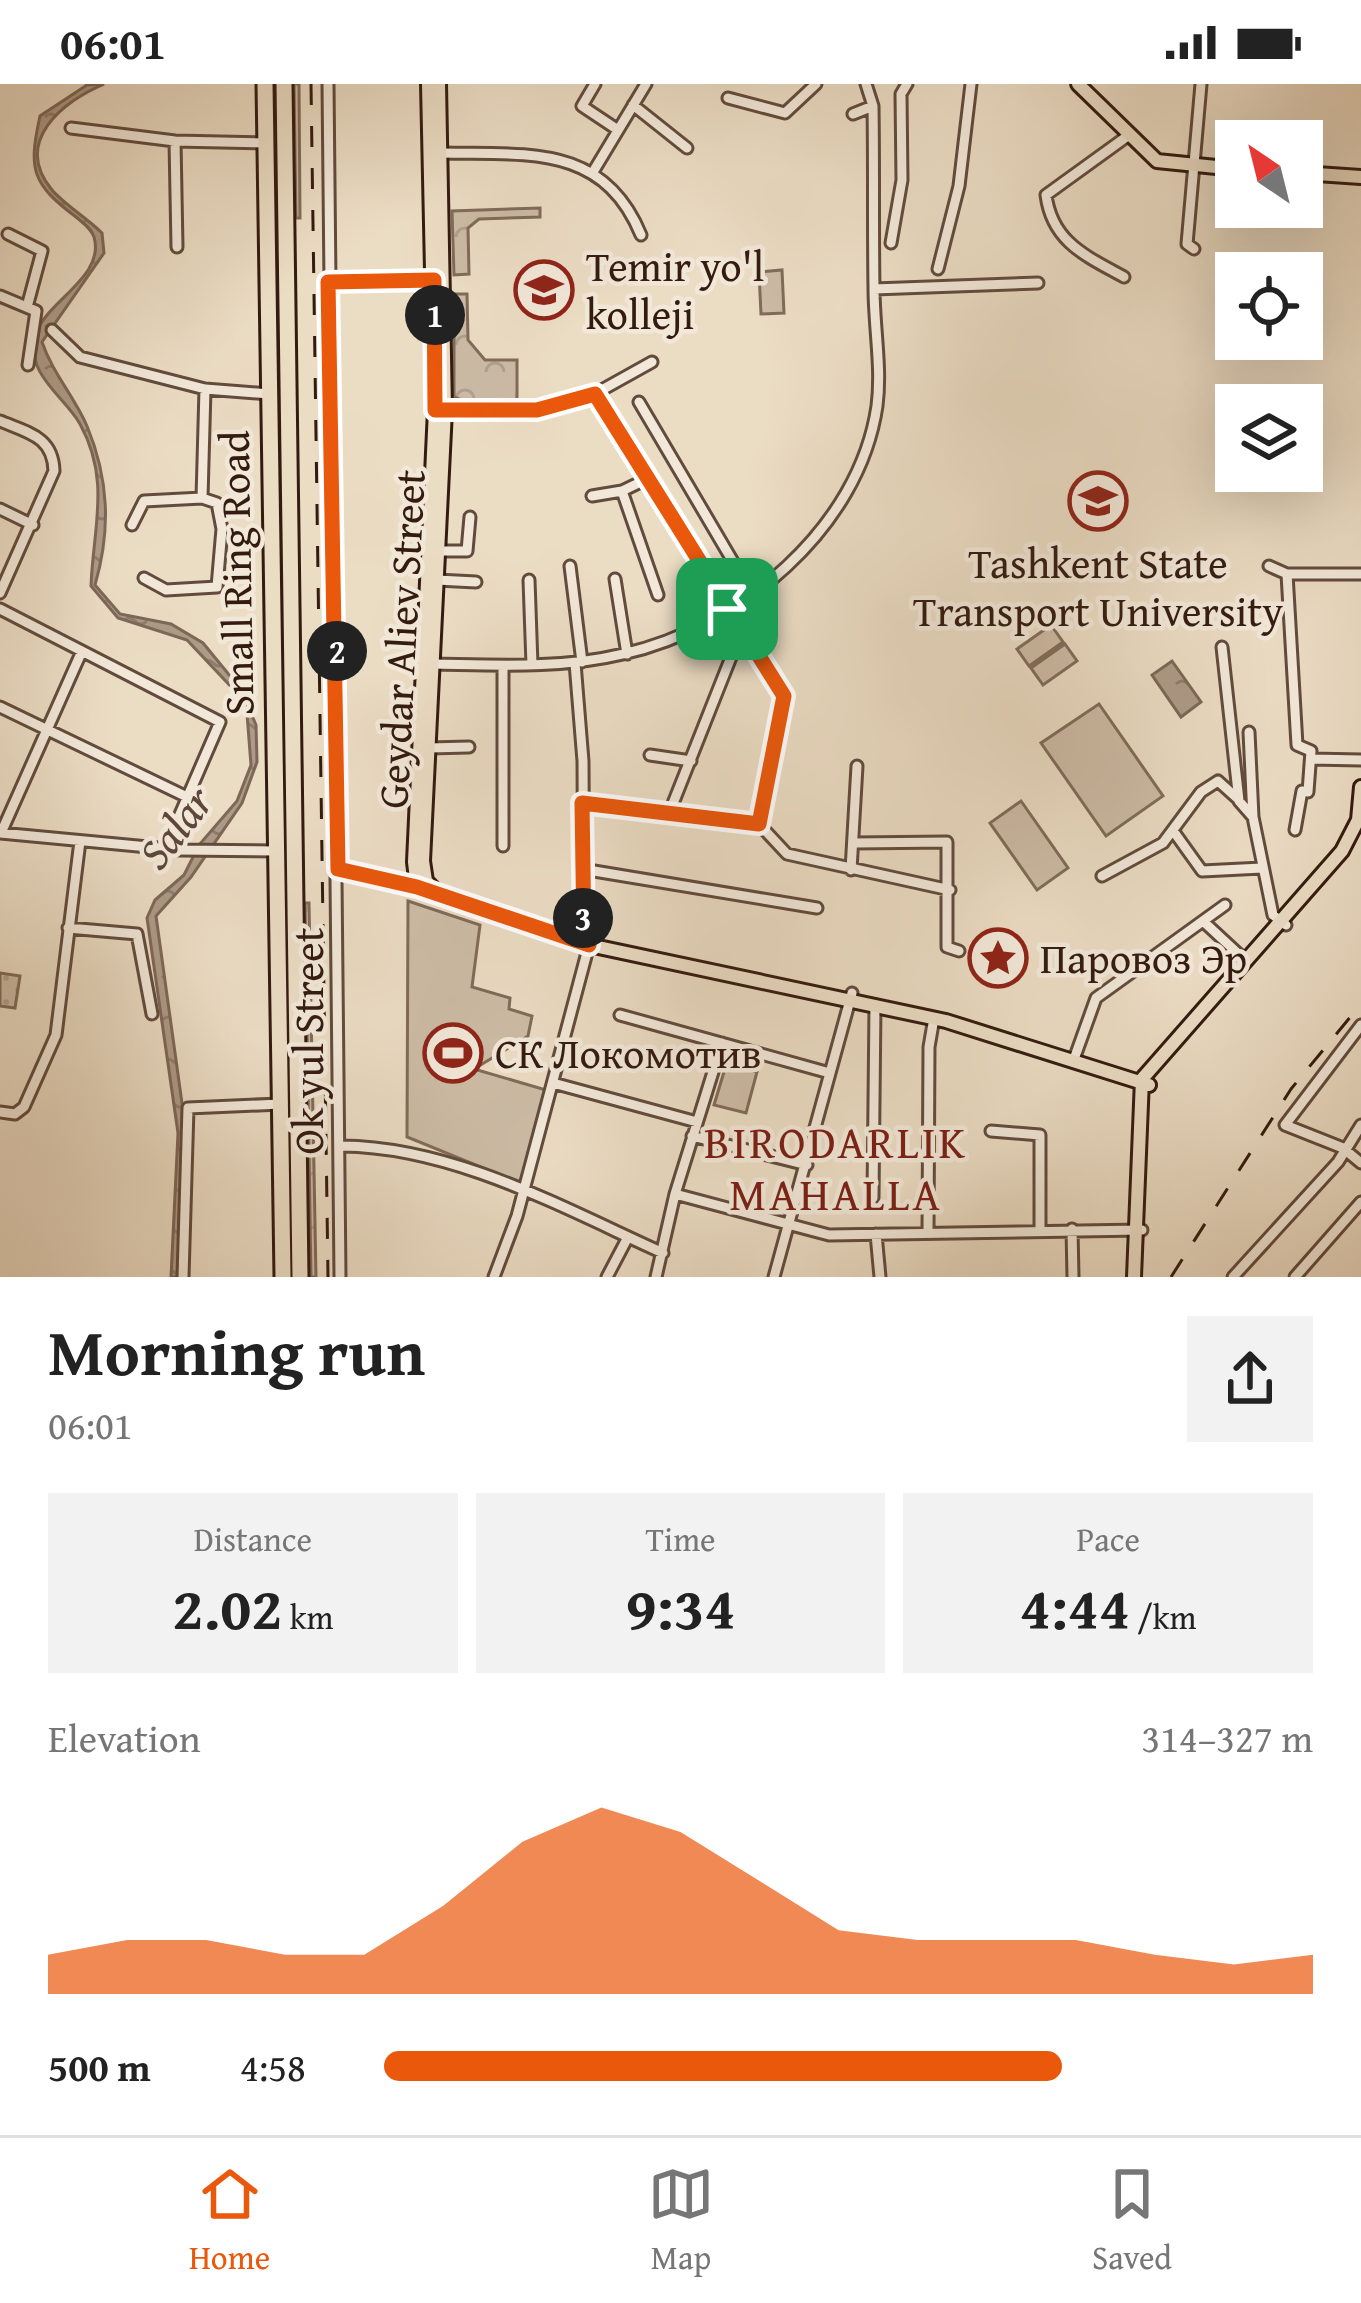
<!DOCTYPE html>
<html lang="en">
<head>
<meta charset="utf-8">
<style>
	body { margin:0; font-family:"Gentium Book Plus",serif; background:#f2f2f2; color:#222; height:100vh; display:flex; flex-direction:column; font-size:45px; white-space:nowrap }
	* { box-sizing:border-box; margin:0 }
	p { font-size:39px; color:#767676 }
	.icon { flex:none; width:66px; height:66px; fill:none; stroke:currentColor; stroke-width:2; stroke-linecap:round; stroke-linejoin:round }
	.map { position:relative; height:1193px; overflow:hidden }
	.side { display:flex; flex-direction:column; background:#fff; flex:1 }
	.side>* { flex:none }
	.needle { width:78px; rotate:325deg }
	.fabs { position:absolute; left:1215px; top:36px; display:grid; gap:24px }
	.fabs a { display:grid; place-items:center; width:108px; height:108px; border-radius:0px; background:#fff; box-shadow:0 12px 48px #0002; font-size:60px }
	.pin { position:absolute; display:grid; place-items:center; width:102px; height:102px; color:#fff; margin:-51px; border-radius:24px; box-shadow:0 6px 18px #0006 }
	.km { position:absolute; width:60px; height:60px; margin:-30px; border-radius:50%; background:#222; color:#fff; font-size:33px; line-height:60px; text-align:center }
	.round { display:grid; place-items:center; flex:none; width:126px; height:126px; border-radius:0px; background:#f2f2f2 }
	.overview { display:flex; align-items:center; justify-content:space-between; height:204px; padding:0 48px }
	h1 { font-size:66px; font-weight:800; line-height:90px }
	.figures { display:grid; grid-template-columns:repeat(3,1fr); gap:18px; height:204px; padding:12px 48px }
	.figures div { display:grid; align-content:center; border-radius:0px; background:#f2f2f2; text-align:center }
	.figures b { font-size:60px; font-weight:800 }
	.figures small { font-size:33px; font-weight:400 }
	.figures p { font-size:33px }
	.chart { height:336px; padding:24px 48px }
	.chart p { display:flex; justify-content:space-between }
	.chart svg { width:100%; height:216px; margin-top:12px; fill:#ea580c; opacity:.7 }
	ul { padding:0 48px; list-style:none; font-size:39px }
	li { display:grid; grid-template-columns:192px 144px 1fr; align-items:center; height:90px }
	li i { height:30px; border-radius:15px; background:#ea580c }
	.status { display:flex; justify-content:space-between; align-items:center; height:84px; padding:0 60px; background:#fff; direction:ltr }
	.status svg { height:33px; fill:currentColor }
	.tab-bar { display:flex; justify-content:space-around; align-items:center; height:168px; border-top:3px solid #e0e0e0; background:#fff; font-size:33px; color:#767676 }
	.tab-bar a { display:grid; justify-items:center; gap:6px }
	.tab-bar .on { color:#ea580c }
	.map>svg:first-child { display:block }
	.green { fill:url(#green-dots); stroke:#806b5a; stroke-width:3 }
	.forest { fill:url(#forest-crowns); stroke:#806b5a; stroke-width:3 }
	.pitch { fill:#ccbba5; stroke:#806b5a; stroke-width:3 }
	.water { fill:url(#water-ripples); stroke:#7d6757; stroke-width:3 }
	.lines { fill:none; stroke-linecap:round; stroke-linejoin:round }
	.minor-casing { stroke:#624b3d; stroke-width:15 }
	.major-casing { stroke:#341b10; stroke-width:18 }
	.highway-casing { stroke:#341b10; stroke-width:21 }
	.minor { stroke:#f2e8d9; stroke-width:9 }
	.major { stroke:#ebdcc4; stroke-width:12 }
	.highway { stroke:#ebdcc4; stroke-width:15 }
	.rail { stroke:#341b10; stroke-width:3; stroke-dasharray:21 21; stroke-linecap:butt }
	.route-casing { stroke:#fff; stroke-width:24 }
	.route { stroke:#ea580c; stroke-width:15 }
	.labels { text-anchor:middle; stroke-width:9; stroke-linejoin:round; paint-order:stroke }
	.poi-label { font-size:42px; fill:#341b10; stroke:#f2e8d9; text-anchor:start }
	.street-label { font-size:42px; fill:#341b10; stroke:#f2e8d9 }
	.water-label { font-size:45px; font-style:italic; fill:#5e473a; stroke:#f2e8d9 }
	.neighbourhood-label { font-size:45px; letter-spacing:3px; fill:#7a1f14; stroke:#f2e8d9 }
</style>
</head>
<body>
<div class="status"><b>06:01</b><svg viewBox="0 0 49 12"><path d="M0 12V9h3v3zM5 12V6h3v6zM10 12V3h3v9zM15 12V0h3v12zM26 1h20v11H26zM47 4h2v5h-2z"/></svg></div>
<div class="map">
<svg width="1361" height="1193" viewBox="0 0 1361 1193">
	<defs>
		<pattern id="green-dots" width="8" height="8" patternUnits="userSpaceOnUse" patternTransform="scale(3)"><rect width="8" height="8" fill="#ccbba5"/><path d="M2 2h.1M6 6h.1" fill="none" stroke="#b0a08d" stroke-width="1.8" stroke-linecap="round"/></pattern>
		<pattern id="forest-crowns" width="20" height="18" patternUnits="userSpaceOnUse" patternTransform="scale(3)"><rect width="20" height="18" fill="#ccbba5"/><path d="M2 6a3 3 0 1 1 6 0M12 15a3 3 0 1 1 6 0" fill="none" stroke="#b0a08d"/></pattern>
		<pattern id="water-ripples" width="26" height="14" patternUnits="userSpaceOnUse" patternTransform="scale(3)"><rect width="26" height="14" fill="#ad9a87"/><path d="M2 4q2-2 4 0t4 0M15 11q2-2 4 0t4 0" fill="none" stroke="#8e7d6d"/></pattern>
	</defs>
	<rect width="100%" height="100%" fill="#ebdcc4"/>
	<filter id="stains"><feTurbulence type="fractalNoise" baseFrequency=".00167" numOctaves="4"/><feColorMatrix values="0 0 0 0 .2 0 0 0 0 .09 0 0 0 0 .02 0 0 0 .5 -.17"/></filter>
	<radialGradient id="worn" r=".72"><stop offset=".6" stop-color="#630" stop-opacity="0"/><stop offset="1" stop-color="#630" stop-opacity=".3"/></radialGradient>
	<path class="green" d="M0,889L20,892L15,924L0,922Z"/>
	<path class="forest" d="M294,0H299L300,134H296Z
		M540,124V133L479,135L468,144L469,190L454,191L452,127Z
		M454,210H467L468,256L485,276H517V316L467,318L454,313Z
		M305,819H309L316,1193H311Z"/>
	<path class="pitch" d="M782,186L784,229L761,230L759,188Z
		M1051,541L1063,558L1029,582L1017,565Z
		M1065,560L1077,577L1043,601L1031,584Z
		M1099,620L1163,712L1106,752L1041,659Z
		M1021,717L1068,784L1037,806L990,739Z
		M408,817L480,841L472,903L510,914L509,925L532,932L528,952L474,985L546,1006L520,1099L407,1053Z
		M727,978L757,988L746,1029L714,1021Z"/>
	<path class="water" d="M104,0C63,17 12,58 52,106C65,121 87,134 102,149L104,169L42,258C53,290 74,312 87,342C109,395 111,446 95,501L120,530L171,540L203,559L240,604L256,641L257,678L242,719L191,793L156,832L187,1055L179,1193H171L178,1049L147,834L155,816L184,791L199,761L237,717L251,681L247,630L235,607L187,556L118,534L91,502C93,444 111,396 80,340C64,312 26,291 35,253C43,218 106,194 94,153C91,144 83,139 76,133C32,100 28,86 40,32L87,1Z
		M1172,577L1201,618L1181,633L1152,591Z"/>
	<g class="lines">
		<defs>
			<path id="minor" d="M328,0L340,1193
				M595,0L582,22L618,46
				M728,14L785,29L816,0
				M633,21L687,64
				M853,30L873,22
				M71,44L175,57L266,59
				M175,57L177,163
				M442,69C526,71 603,59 641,151
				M593,88L646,0
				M8,150L42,167L27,223
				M891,159L902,96L901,10L907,0
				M1194,165L1187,160L1201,0
				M938,185L959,102L971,0
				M1124,193C1086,172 1052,158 1046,111L1129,51
				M328,198L434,196
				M874,205L1038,199
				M0,212L36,227L28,281
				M52,246L80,273L205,305L269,310
				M595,310L783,610L759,740
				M639,318L752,510
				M445,326H537L582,317L652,278
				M0,337C29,349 53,353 54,387L0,509
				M647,395L622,407L658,511
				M592,412L622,407
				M202,414L205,305
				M0,425L33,441
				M132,441L144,417L202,414L217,419L222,445L217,503L166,506L144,494
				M439,467H467L470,433
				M570,482L582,578
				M1269,482L1287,490L1297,661L1311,667L1308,708L1302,707L1295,746
				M1287,490H1361
				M615,495L627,570
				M437,496L476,498
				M529,496L532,581
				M0,525L220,638L165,765
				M1222,563L1239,717L1253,733L1273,831L1286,841
				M433,580C496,581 561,585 623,570C739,544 859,445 877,322C882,284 874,243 874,204C873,143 874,83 873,22L866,0
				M0,623L187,713
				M1249,648L1253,733
				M429,664L469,663
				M650,671L691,677
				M1311,675L1361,676
				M582,719L759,740L787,770L950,806
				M670,727L741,548
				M1174,748L1202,787L1262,784
				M0,749L180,766L276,767
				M1,749L82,567
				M854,759L947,758V863L959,867
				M503,762V582
				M338,785L417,803
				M582,785L817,824
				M851,786L857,682
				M1102,792L1163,759L1201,708L1218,697L1238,715
				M1204,838L1245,876
				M68,844L137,850L152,930
				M620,931L826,988
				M1361,941L1285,1041L1343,1064L1361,1079
				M1073,978L1096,914L1225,821
				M553,999L697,1038
				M0,1028L15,1030L24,1023L56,951L80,757
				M991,1047L1040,1051V1145
				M692,1052L807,1081
				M342,1062C454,1063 563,1124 663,1169
				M675,1110L829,1151L1142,1146
				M873,1114L875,921
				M1072,1145L1073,1193
				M928,1148L929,963L934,934
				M876,1150L880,1193
				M183,1193L188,1024L280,1020
				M494,1193L517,1132L589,861L584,851L583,677L575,579
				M607,1193L628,1153
				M656,1193L675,1110L722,959
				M774,1193L852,909
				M1233,1193L1338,1078L1361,1041
				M1295,1193L1361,1118"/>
			<path id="major" d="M428,0L435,326L414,778L417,803L589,861L946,937L1149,1001
				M1078,0L1157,77L1236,85
				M1302,89L1361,93
				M434,805L426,797L423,777L445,326L439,0
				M1134,1193L1142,995L1342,767L1358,736L1361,703"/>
			<path id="highway" d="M265,0L283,1193
				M284,0L300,1193"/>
		</defs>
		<use href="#minor" class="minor-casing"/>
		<use href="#major" class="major-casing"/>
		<use href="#highway" class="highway-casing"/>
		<use href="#minor" class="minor"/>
		<use href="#major" class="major"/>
		<use href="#highway" class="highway"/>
		<path class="rail" d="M311,0L328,1193
			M1171,1193L1291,1005L1361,920"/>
	</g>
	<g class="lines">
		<defs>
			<path id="route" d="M434,196L435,326H537L595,310L784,612L759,740L582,719L584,851L589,861L417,803L338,785L328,198Z"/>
		</defs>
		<use href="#route" class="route-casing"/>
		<use href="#route" class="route"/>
	</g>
	<defs>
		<symbol id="university-ring" viewBox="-11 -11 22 22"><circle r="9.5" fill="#f2e8d9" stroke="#8f2418" stroke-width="1.5"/><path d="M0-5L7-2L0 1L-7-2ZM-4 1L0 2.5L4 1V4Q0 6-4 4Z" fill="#8f2418"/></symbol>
		<symbol id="sight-ring" viewBox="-11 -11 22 22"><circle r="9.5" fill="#f2e8d9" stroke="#8f2418" stroke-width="1.5"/><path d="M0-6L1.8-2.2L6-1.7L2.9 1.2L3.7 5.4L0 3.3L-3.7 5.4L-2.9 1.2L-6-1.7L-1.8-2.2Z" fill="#8f2418"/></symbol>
		<symbol id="stadium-ring" viewBox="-11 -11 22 22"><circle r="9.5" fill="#f2e8d9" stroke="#8f2418" stroke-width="1.5"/><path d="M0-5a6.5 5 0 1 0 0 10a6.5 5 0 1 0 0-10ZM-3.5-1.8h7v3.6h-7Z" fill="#8f2418"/></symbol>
	</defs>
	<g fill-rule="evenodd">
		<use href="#university-ring" x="511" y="173" width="66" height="66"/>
		<use href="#university-ring" x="1065" y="384" width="66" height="66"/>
		<use href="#sight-ring" x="965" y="841" width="66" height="66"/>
		<use href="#stadium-ring" x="420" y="936" width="66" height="66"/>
	</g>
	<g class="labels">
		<g class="poi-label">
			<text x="586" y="197">Temir yo'l<tspan x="586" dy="48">kolleji</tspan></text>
			<text x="1098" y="494" text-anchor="middle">Tashkent State<tspan x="1098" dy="48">Transport University</tspan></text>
			<text x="1040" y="889">Паровоз Эр</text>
			<text x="495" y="984">СК Локомотив</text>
		</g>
		<g class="street-label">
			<text transform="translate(236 489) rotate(-91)" y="15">Small Ring Road</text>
			<text transform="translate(401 555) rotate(-87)" y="15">Geydar Aliev Street</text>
			<text transform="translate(308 957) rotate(-90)" y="15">Ok yul Street</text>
		</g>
		<g class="water-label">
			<text transform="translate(175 743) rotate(-52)" y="16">Salar</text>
		</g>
		<g class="neighbourhood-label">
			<text x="836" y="1074">BIRODARLIK<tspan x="836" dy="52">MAHALLA</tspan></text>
		</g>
	</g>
	<rect width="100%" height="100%" filter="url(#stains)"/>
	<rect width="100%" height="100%" fill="url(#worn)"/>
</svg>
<div class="fabs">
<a><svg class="needle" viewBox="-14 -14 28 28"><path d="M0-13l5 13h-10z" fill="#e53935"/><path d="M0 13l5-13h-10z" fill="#767676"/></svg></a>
<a><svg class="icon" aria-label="locate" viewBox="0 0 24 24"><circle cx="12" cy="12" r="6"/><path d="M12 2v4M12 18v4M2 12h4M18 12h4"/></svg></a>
<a><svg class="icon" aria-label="layers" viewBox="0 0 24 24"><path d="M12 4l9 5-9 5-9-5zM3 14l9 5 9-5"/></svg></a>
</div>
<div class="pin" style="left:727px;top:525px;background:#1e9e55"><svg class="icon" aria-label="arrive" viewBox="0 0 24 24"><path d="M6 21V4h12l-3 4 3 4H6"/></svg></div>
<b class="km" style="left:435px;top:231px">1</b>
<b class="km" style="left:337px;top:567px">2</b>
<b class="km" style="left:583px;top:834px">3</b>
</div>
<section class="side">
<div class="overview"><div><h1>Morning run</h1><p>06:01</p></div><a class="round"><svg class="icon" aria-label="share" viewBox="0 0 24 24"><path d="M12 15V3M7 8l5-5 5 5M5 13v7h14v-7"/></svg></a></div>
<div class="figures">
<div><p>Distance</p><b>2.02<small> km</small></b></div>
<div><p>Time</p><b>9:34</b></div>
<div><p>Pace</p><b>4:44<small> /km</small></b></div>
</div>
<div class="chart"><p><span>Elevation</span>314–327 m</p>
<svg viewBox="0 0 160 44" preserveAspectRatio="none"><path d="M0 44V36L10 33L20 33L30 36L40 36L50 26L60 13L70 6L80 11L90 21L100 31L110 33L120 33L130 33L140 36L150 38L160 36V44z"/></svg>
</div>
<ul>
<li><b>500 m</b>4:58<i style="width:73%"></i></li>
</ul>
</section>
<nav class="tab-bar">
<a class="on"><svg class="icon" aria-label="home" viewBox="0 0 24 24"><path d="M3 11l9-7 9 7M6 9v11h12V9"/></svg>Home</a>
<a><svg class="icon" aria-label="map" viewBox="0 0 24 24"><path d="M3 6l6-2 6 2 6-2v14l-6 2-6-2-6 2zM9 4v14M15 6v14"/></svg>Map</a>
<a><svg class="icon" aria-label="saved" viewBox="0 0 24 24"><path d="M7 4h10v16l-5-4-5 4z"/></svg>Saved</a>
</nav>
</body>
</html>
